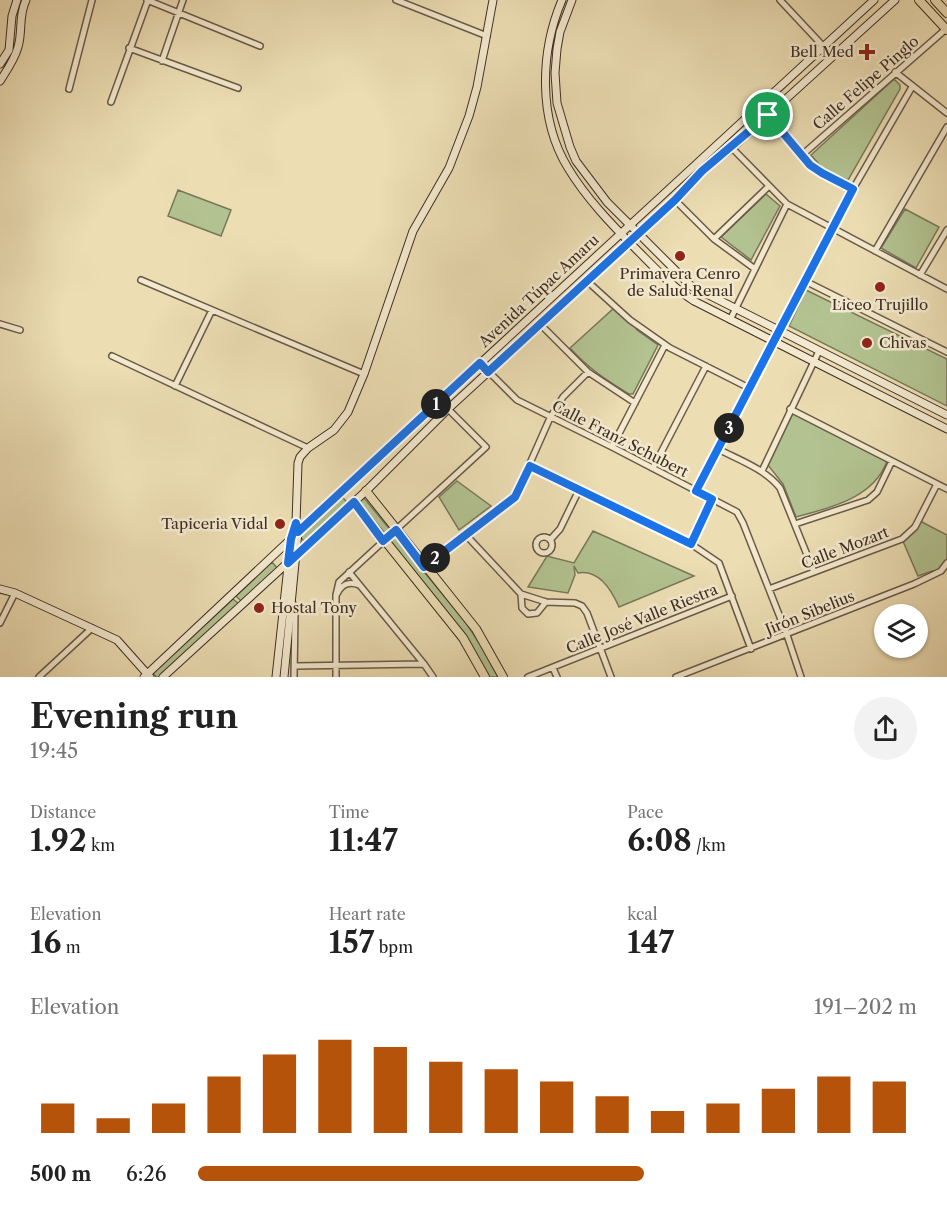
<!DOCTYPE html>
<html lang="en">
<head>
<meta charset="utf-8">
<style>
	body { margin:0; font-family:"Libre Caslon Text",serif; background:#f2f2f2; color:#222; height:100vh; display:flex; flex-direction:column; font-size:22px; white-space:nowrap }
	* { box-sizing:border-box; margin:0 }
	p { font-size:20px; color:#767676 }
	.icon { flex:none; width:33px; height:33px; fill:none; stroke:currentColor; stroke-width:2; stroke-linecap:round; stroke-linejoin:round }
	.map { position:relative; height:677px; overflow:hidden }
	.sheet { display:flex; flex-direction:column; background:#fff; flex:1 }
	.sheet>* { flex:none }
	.fabs { position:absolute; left:874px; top:604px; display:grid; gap:12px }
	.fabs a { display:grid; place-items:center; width:54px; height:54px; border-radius:50%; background:#fff; box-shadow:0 2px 4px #0004; font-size:30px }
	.pin { position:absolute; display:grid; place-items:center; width:51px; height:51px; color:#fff; margin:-26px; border:3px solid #fff; border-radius:50%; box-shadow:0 2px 6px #0007 }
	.km { position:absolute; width:30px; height:30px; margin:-15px; border-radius:50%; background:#222; color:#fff; font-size:16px; line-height:30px; text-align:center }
	.round { display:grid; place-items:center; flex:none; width:63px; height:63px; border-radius:32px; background:#f2f2f2 }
	.headline { display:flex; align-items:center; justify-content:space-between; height:102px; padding:0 30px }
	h1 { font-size:33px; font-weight:700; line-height:45px }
	.figures { display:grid; grid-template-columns:repeat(3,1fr); gap:9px; height:102px; padding:6px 30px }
	.figures div { display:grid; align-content:center }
	.figures b { font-size:30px; font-weight:700 }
	.figures small { font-size:16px; font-weight:400 }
	.figures p { font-size:16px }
	.chart { height:168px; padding:12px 30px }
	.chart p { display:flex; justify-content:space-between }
	.chart svg { width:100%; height:108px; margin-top:6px; stroke:#b45309; stroke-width:6 }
	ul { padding:0 30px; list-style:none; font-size:20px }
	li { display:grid; grid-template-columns:96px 72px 1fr; align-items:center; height:45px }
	li i { height:15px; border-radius:8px; background:#b45309 }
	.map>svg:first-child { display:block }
	.green { fill:#b2c290; stroke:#78785a; stroke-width:1.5 }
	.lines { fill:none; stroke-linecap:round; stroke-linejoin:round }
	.street-casing { stroke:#6a5a48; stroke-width:8 }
	.secondary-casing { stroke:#3f2e25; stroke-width:9 }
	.primary-casing { stroke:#3f2e25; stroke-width:10 }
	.street { stroke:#f3e9ce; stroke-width:5 }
	.secondary { stroke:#f3e9ce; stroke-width:7 }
	.primary { stroke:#ecddb3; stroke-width:8 }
	.route-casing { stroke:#fff; stroke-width:12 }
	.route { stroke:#1a73e8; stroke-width:8 }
	.poi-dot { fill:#8f2418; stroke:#f3e9ce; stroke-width:2 }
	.labels { text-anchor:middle; stroke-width:5; stroke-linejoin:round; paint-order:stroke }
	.poi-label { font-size:15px; fill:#3f2e25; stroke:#f3e9ce; text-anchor:end }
	.street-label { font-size:15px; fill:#3f2e25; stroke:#f3e9ce }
</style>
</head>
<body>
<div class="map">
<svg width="947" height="677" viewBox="0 0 947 677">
	<rect width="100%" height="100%" fill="#ecddb3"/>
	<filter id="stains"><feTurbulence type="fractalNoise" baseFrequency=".00333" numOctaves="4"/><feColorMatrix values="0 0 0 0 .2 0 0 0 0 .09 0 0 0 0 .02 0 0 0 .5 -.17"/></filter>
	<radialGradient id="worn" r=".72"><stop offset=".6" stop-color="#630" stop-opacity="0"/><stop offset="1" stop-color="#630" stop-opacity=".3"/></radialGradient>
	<path class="green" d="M893,80H895L900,85V89L848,180L825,171L811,155Z
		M178,190L231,210L221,236L168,216Z
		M766,194L780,206L751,260L721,237Z
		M905,209L939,227L916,268L881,248Z
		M806,290L947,359V406L789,326Z
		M614,308L630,320L637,330L658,345L633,394H629C605,379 589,369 570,348Z
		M793,413L887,461C874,498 830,508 796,517L783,484L767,464Z
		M457,481L491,506L459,530L439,497Z
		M341,496L347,502L305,542L299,536Z
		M364,498L392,532L384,538L357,504Z
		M920,521L947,535V559L941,571H932L918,576L902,539Z
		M593,531L694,576L619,607C612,591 599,569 578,573L574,566L575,575L568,593L528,587L547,556L574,563Z
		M394,535L466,623L482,647L498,677H487L387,543Z
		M272,562L277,568L241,601L236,596Z
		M233,599L239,604L160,677H156L153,673Z"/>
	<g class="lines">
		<defs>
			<path id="street" d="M147,0L260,46
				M396,0L487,36
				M780,0L823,46
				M129,48L238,88
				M162,61L183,0
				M895,72L947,113
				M69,89L92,0
				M111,102L148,0
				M759,105L810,165L822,173L853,189
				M732,148L787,204L947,289
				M802,155L946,29
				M675,200L714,239L755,269
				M714,239L768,187
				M875,251L947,127
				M920,275L947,230
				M141,280L364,374
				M587,281L630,320L670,348L749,388
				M805,281L947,352
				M730,320L787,204
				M0,324L20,330
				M540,324L588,372L635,403
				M112,356L308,448
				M480,363L517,400L612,447L737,512L743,523L787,635L801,677
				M175,386L212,310
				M790,409L947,489
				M612,447L665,345
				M718,449C739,460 765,469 780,488L814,572
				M530,466L691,544L719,563L751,649
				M653,468L706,366
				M762,471L819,351
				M696,491L853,189L912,87
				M795,524L868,500L877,492L892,461
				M465,534L521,594L546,602L575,603L582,606L587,613L611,677
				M536 545a8 8 0 1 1 16 0a8 8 0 1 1-16 0Z
				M550,540L560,529L579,490
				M691,544L712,499
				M425,566L515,497L550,418L563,397L588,372
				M349,572L424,664L433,677
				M769,589L902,539L915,527L937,484
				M337,594C341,585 349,581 359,585
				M521,594L522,608L528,614L537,613L546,602
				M293,604L295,614L294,677
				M0,623L15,593
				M295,666L424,664
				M553,668L557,677
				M39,677L92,628
				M336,677V595L339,582L486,447L448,409
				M528,677L732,596
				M676,677L914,584L941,571L947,563"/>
			<path id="secondary" d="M562,0C540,52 538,119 568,168C586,198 612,225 636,249C654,267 672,287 694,301L947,429
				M572,0L560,32L557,49L555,73L557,103L570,147L576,161L607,202L691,286L947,415
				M0,64L9,50L12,16L17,0
				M0,81C7,70 15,59 18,47C23,30 18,17 26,0
				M0,589L15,593L117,640L150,677
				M144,677L343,490L874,0
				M163,677L366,491L448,409L675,200L702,171L732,148L895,0
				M276,677L291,539
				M284,677L298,532L296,523L298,463L300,457L308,448L334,430L348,412L364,374L413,231L449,168L469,116L477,87L493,0"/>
			<path id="primary" d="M919,0L947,30
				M935,0L947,13
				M366,491L476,629L503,677
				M354,502L463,638L485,677"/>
		</defs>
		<use href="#street" class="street-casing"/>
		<use href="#secondary" class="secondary-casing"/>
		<use href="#primary" class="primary-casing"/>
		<use href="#street" class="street"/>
		<use href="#secondary" class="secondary"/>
		<use href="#primary" class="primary"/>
	</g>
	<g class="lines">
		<defs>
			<path id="route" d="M768,115L810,165L822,173L853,189L696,491L712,499L691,544L530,466L515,497L424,567L396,530L383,541L354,502L288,563L291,539L296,523L298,532L480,363L488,372L675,200L702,171Z"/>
		</defs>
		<use href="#route" class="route-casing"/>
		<use href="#route" class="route"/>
	</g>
	<g class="poi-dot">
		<path d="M864 43h6v6h6v6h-6v6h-6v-6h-6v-6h6z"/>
		<circle cx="680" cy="256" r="6"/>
		<circle cx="880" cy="287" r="6"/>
		<circle cx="867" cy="343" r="6"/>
		<circle cx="280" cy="524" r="6"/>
		<circle cx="259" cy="608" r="6"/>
	</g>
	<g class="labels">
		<g class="poi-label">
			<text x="854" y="57">Bell Med</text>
			<text x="680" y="279" text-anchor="middle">Primavera Cenro<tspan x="680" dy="17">de Salud Renal</tspan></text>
			<text x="880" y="310" text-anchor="middle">Liceo Trujillo</text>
			<text x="879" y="348" text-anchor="start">Chivas</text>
			<text x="268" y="529">Tapiceria Vidal</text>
			<text x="271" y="613" text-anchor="start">Hostal Tony</text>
		</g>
		<g class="street-label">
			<text transform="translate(866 83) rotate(-41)" y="5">Calle Felipe Pinglo</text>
			<text transform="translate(539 291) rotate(-43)" y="5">Avenida Túpac Amaru</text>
			<text transform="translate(620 439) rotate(27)" y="5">Calle Franz Schubert</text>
			<text transform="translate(845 548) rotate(-21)" y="5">Calle Mozart</text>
			<text transform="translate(810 613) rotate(-22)" y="5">Jirón Sibelius</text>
			<text transform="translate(642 619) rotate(-22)" y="5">Calle José Valle Riestra</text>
		</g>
	</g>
	<rect width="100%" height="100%" filter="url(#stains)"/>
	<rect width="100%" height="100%" fill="url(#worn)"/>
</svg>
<div class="fabs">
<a><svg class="icon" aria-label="layers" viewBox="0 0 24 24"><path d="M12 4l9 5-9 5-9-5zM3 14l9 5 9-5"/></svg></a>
</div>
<div class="pin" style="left:768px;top:115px;background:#1e9e55"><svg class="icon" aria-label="arrive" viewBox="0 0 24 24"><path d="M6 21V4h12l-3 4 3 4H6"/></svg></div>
<b class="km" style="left:436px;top:404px">1</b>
<b class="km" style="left:435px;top:558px">2</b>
<b class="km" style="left:729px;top:428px">3</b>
</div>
<section class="sheet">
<div class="headline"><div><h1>Evening run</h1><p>19:45</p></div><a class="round"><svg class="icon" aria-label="share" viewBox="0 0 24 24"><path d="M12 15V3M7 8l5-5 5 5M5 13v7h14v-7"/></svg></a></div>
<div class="figures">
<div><p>Distance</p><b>1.92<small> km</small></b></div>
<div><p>Time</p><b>11:47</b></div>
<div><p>Pace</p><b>6:08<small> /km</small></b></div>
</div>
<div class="figures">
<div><p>Elevation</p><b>16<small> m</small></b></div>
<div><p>Heart rate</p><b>157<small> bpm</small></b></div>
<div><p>kcal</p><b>147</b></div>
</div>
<div class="chart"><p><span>Elevation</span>191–202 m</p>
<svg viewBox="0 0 160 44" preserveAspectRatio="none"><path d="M5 44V32M15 44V38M25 44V32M35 44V21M45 44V12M55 44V6M65 44V9M75 44V15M85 44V18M95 44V23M105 44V29M115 44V35M125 44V32M135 44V26M145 44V21M155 44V23"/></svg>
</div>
<ul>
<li><b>500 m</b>6:26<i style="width:62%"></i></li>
</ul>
</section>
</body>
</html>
